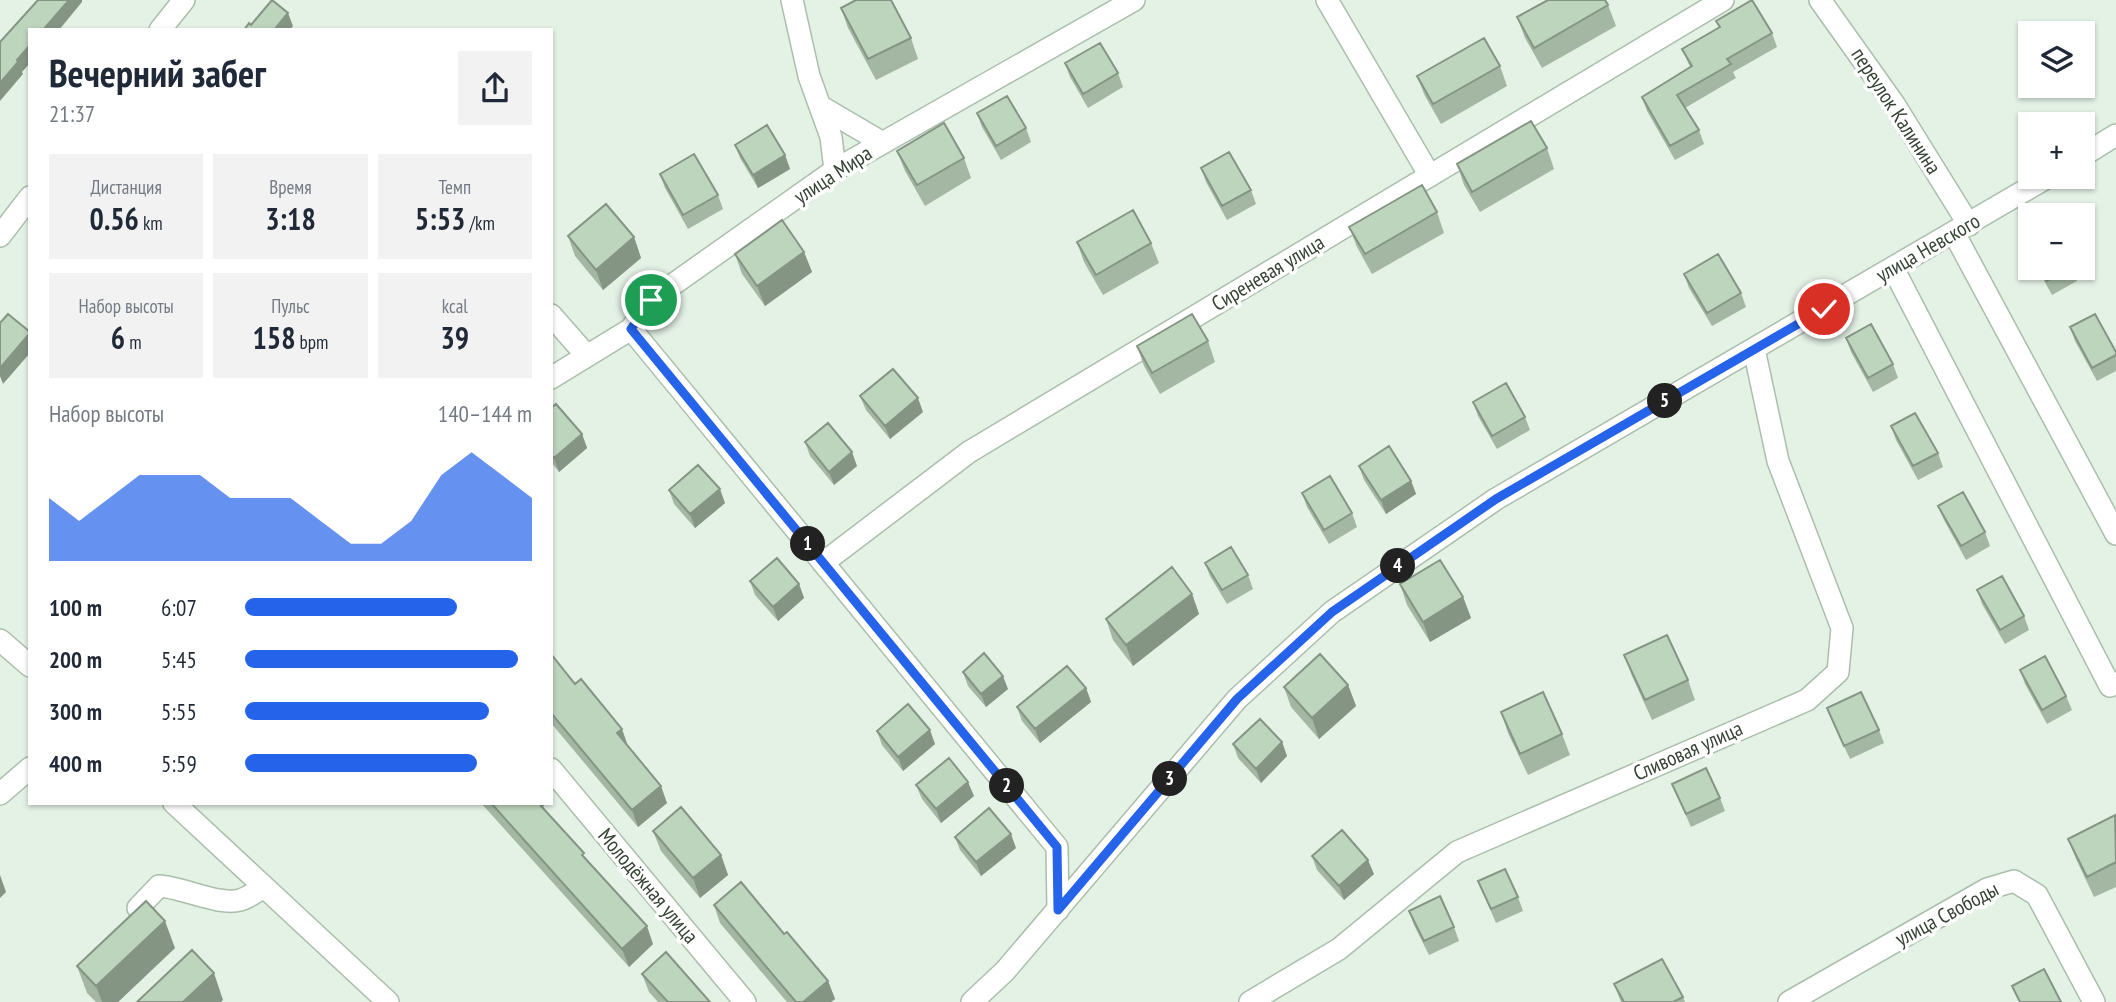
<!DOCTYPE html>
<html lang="ru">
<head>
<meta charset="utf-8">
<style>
	body { margin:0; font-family:"PT Sans Narrow",sans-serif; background:#f2f2f3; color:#1f2937; height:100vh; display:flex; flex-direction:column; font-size:26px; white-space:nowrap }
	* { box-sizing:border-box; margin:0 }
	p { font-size:23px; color:#747a83 }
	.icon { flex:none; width:38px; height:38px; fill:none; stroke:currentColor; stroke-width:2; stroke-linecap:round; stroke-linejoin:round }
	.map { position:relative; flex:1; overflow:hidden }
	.details { position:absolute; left:28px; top:28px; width:525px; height:777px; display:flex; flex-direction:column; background:#fff; border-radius:0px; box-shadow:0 2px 5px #0004 }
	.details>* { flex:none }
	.controls { position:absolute; left:2018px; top:21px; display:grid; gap:14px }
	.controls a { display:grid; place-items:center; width:77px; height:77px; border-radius:0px; background:#fff; box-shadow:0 2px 5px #0004; font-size:35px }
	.pin { position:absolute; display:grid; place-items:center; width:60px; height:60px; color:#fff; margin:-30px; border:4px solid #fff; border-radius:50%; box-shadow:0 2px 7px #0007 }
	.km { position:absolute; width:35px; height:35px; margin:-18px; border-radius:50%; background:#222; color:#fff; font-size:19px; line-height:35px; text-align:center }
	.round { display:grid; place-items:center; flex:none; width:74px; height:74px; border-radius:0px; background:#f2f2f3 }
	.head { display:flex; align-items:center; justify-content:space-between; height:119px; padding:0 21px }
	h1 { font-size:38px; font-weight:800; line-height:52px }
	.metrics { display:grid; grid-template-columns:repeat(3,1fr); gap:10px; height:119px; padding:7px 21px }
	.metrics div { display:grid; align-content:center; border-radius:0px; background:#f2f2f3; text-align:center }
	.metrics b { font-size:30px; font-weight:800 }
	.metrics small { font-size:19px; font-weight:400 }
	.metrics p { font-size:19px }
	.chart { height:196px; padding:14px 21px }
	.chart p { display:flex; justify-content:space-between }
	.chart svg { width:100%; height:126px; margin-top:7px; fill:#2563eb; opacity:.7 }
	ul { padding:0 21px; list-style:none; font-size:23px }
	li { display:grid; grid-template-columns:112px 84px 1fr; align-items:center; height:52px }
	li i { height:18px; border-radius:9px; background:#2563eb }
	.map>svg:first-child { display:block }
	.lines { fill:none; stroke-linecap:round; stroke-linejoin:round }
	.minor-casing { stroke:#aabfab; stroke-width:24 }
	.minor { stroke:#fff; stroke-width:21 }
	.wall { fill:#a3b7a3 }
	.shaded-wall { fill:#859584 }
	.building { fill:#bed5bd; stroke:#859584; stroke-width:2 }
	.route-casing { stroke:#fff; stroke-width:14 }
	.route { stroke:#2563eb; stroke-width:9 }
	.labels { text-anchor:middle; stroke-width:7; stroke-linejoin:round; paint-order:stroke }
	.street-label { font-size:21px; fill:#354334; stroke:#fff }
</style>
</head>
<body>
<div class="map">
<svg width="2116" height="1002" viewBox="0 0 2116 1002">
	<rect width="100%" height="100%" fill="#e4f1e5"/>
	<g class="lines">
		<defs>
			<path id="minor" d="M792,0L809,76L831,137L835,170
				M1327,0L1430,176
				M1820,0L1894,104L1969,225
				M160,30L184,0
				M820,106L883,143
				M2082,156L2116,135
				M1954,233L2116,534
				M0,236L30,197
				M1893,268L2110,686L2116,683
				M551,315L587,356
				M631,329L1057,847L1058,910
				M551,378L631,329L651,300L835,170L1134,0
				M823,563L969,452L1723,0
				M0,640L30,666
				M551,769L745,1002
				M0,794L30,768
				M174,803L388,1002
				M138,908L159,886C182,887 219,906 240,900C248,898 257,891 264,887
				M972,1002L1005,971L1237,699L1332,612L1496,499L2048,177
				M1250,1002L1339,949L1457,852L1807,700L1838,672L1842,628L1778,461L1754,349
				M1789,1002L1987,889L2014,881L2037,895L2094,1002"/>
		</defs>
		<use href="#minor" class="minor-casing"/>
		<use href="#minor" class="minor"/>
	</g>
	<path class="wall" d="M1608,5L1616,26L1542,68L1525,38L1517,17Z
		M841,8L911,38L918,59L876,80L848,28Z
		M1716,21L1772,33L1777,47L1733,72L1736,78L1685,108L1699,130L1704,144L1675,160L1647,111L1642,97L1690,67L1682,49L1719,28Z
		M1065,63L1118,73L1123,87L1088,108L1070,77Z
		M1500,66L1507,86L1441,124L1425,96L1417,76Z
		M977,113L1026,128L1031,142L1001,160L982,127Z
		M735,145L785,155L790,169L758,188L740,158Z
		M1547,148L1554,169L1480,212L1464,185L1457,164Z
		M897,151L964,158L971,178L925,206L905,171Z
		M1201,168L1251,190L1256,204L1227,220L1206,182Z
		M660,174L718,195L723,209L688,229L665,188Z
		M1437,212L1444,233L1372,274L1357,247L1349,227Z
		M568,236L634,237L641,258L603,290L575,256Z
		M1077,242L1151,243L1159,263L1103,295L1084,262Z
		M804,252L812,272L765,306L742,274L735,254Z
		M2037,268H2072L2077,281L2052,295Z
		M1684,274L1741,293L1746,307L1712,326L1689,288Z
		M2070,327L2116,352V371L2097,381L2075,341Z
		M1846,338L1893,364L1898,378L1873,392L1851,352Z
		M1208,341L1215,362L1160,394L1144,366L1137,346Z
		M860,396L923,412L890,439L866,410Z
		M1473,402L1525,417L1530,430L1497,449L1478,416Z
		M551,408L582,434L587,448L559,472L551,462Z
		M1891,426L1938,453L1943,467L1918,480L1896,440Z
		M805,442L857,466L834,485L810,456Z
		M1359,466L1411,481L1416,494L1386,514L1364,480Z
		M669,490L725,503L695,528L674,504Z
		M1302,493L1352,513L1357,527L1329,544L1307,507Z
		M1938,506L1985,532L1990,546L1966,560L1944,520Z
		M1205,563L1248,575L1253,589L1227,604L1210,576Z
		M750,581L799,584L804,598L778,621L755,595Z
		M1400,584L1463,597L1471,618L1430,642L1407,605Z
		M1977,590L2024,616L2029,630L2005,644L1982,604Z
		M1192,594L1199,614L1133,666L1113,640L1106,619Z
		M551,654L628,746L667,803L638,827L551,723Z
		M1624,655L1688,680L1695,700L1652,720L1632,676Z
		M2020,670L2066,696L2072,710L2047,724L2025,684Z
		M963,672L1008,689L986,707L968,686Z
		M1348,685L1356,706L1319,739L1291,707L1284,687Z
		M1086,688L1091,702L1040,743L1022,721L1017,707Z
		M1827,708L1879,730L1884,743L1850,759L1832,721Z
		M1501,712L1562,734L1570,755L1528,775L1508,733Z
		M877,731L935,744L903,771L882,745Z
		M1282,742L1287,756L1261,783L1238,758L1233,744Z
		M1672,784L1720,798L1725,811L1691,827Z
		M916,785L974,796L941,823L922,799Z
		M481,803H542L545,811L653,944L629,967Z
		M2116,816V887L2094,897L2076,859L2068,839Z
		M653,831L721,855L728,875L700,898L661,851Z
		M955,837L1016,848L981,876L960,850Z
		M1312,856L1374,874L1344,900L1317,870Z
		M1478,881L1518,897L1523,911L1496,923Z
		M714,905L784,934L828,981L835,999L831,1002H787L720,923Z
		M1409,911L1454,927L1459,941L1429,955L1414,925Z
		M175,948L118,1002H96L87,993L77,966Z
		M642,974L710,1002H658L649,992Z
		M1614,984L1683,997L1685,1002H1621Z"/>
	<path class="shaded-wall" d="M69,0H82V2L59,30H43Z
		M288,13L293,26L290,30H274Z
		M30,45V63L22,72L23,74L0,101V83L17,60Z
		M785,155L790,169L758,188L753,175Z
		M634,237L641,258L603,290L596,270Z
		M804,252L812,272L765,306L757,286Z
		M30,333V353L3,384L0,376V368Z
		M918,398L923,412L890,439L885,426Z
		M582,434L587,448L559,472L554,458Z
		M852,452L857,466L834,485L829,472Z
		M1411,481L1416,494L1386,514L1381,500Z
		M720,489L725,503L695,528L690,514Z
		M799,584L804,598L778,621L773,607Z
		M1192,594L1199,614L1133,666L1126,645Z
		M1463,597L1471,618L1430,642L1423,622Z
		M1003,676L1008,689L986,707L981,694Z
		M1348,685L1356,706L1319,739L1312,718Z
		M1086,688L1091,702L1040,743L1035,729Z
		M622,729L628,746L617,733Z
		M930,730L935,744L903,771L898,757Z
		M1282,742L1287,756L1261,783L1256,769Z
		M968,782L974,796L941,823L936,809Z
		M661,786L667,803L638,827L632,810Z
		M1011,834L1016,848L981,876L976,862Z
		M721,855L728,875L700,898L693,878Z
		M1368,860L1374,874L1344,900L1339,886Z
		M0,875L6,892L0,898Z
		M165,921L175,948L118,1002H102L96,986Z
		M647,926L653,944L629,967L622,949Z
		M214,973L223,1000L221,1002H183Z
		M828,981L835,999L831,1002H803Z"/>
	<path class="building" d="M38,0H69L43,30H30V45L17,60L18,62L0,83V42Z
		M272,0L288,13L274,30H244L249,23L251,25Z
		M856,0H891L911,38L868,59L841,8Z
		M1548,0H1605L1608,5L1534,48L1517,17Z
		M1752,0L1772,33L1727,59L1731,64L1677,95L1699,130L1670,146L1642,97L1692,66L1682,49L1720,27L1716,21Z
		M1484,38L1500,66L1433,104L1417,76Z
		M1100,43L1118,73L1083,94L1065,63Z
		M1007,96L1026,128L996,146L977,113Z
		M1531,121L1547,148L1472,192L1457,164Z
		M944,123L964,158L917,185L897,151Z
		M767,125L785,155L753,175L735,145Z
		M1229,152L1251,190L1222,206L1201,168Z
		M694,154L718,195L683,215L660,174Z
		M1422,185L1437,212L1365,254L1349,227Z
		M606,204L634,237L596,270L568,236Z
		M1133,210L1151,243L1096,275L1077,242Z
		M782,220L804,252L757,286L735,254Z
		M2030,238V250L2025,241Z
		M1718,254L1741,293L1707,313L1684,274Z
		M2040,268H2071L2047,281Z
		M8,314L30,332V333L0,368V323Z
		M1192,314L1208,341L1152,373L1137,346Z
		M2095,314L2116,352V355L2092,368L2070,327Z
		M1871,324L1893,364L1868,378L1846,338Z
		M893,369L918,398L885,426L860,396Z
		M1506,383L1525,417L1492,436L1473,402Z
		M556,404L582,434L554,458L551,454V408Z
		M1915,413L1938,453L1913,466L1891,426Z
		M828,423L852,452L829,472L805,442Z
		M1389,446L1411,481L1381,500L1359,466Z
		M698,465L720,489L690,514L669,490Z
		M1330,476L1352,513L1324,530L1302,493Z
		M1963,492L1985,532L1961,546L1938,506Z
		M1231,547L1248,575L1222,590L1205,563Z
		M777,558L799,584L773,607L750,581Z
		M1440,560L1463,597L1423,622L1400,584Z
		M1172,567L1192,594L1126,645L1106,619Z
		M2002,576L2024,616L2000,630L1977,590Z
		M1667,635L1688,680L1645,700L1624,655Z
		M984,653L1003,676L981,694L963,672Z
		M551,654L575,684L581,679L622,729L617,733L661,786L632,810L551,713Z
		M1320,654L1348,685L1312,718L1284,687Z
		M2045,656L2066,696L2042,710L2020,670Z
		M1067,666L1086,688L1035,729L1017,707Z
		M1543,692L1562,734L1520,754L1501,712Z
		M1861,692L1879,730L1844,746L1827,708Z
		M908,704L930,730L898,757L877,731Z
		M1260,719L1282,742L1256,769L1233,744Z
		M949,758L968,782L936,809L916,785Z
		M1706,768L1720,798L1686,814L1672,784Z
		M491,803H542L543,805L541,806L584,853L582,855L647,926L622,949Z
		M681,807L721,855L693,878L653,831Z
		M989,808L1011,834L976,862L955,837Z
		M2115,815L2116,862L2087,877L2068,839Z
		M1342,830L1368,860L1339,886L1312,856Z
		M1505,869L1518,897L1491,909L1478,881Z
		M741,882L784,934L787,932L828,981L803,1002H796L714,905Z
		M1440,896L1454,927L1424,941L1409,911Z
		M146,901L165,921L96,986L77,966Z
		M192,950L214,973L183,1002H137Z
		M666,952L710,1002H668L642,974Z
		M1662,959L1683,997L1673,1002H1624L1614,984Z
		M2044,969L2061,1002H2020L2012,986Z"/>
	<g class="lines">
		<defs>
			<path id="route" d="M651,300L631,329L1057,847L1058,910L1237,699L1332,612L1496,499L1824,309"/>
		</defs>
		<use href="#route" class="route-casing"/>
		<use href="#route" class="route"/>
	</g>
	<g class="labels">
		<g class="street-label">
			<text transform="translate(1896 111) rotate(57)" y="7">переулок Калинина</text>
			<text transform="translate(833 175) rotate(-33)" y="7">улица Мира</text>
			<text transform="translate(1928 248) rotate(-30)" y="7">улица Невского</text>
			<text transform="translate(1268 273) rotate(-31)" y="7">Сиреневая улица</text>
			<text transform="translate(1688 751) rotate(-24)" y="7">Сливовая улица</text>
			<text transform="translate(648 886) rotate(50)" y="7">Молодёжная улица</text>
			<text transform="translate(1947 914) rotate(-28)" y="7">улица Свободы</text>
		</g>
	</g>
</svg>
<div class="controls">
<a><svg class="icon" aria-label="layers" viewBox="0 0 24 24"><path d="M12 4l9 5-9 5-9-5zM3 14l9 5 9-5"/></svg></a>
<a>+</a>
<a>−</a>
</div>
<div class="pin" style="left:651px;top:300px;background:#1e9e55"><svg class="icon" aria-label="arrive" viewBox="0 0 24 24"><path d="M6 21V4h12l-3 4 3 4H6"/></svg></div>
<div class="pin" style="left:1824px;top:309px;background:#d93025"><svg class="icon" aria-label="check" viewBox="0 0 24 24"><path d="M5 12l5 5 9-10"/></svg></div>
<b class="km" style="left:808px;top:544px">1</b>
<b class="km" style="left:1007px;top:786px">2</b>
<b class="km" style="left:1170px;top:779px">3</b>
<b class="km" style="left:1398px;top:566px">4</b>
<b class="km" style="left:1665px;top:401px">5</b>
<section class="details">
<div class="head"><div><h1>Вечерний забег</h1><p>21:37</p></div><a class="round"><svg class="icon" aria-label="share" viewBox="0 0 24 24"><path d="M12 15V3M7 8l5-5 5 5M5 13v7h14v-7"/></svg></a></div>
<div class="metrics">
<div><p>Дистанция</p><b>0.56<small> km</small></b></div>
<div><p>Время</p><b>3:18</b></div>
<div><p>Темп</p><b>5:53<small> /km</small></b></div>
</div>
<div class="metrics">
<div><p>Набор высоты</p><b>6<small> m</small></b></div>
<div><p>Пульс</p><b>158<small> bpm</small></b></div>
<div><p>kcal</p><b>39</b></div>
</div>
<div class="chart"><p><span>Набор высоты</span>140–144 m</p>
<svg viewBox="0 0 160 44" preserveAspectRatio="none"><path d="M0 44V22L10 30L20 22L30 14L40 14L50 14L60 22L70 22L80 22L90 30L100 38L110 38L120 30L130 14L140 6L150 14L160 22V44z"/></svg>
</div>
<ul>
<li><b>100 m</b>6:07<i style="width:74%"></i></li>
<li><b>200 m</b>5:45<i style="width:95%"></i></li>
<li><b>300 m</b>5:55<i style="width:85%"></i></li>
<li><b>400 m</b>5:59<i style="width:81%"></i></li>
</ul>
</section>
</div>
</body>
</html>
